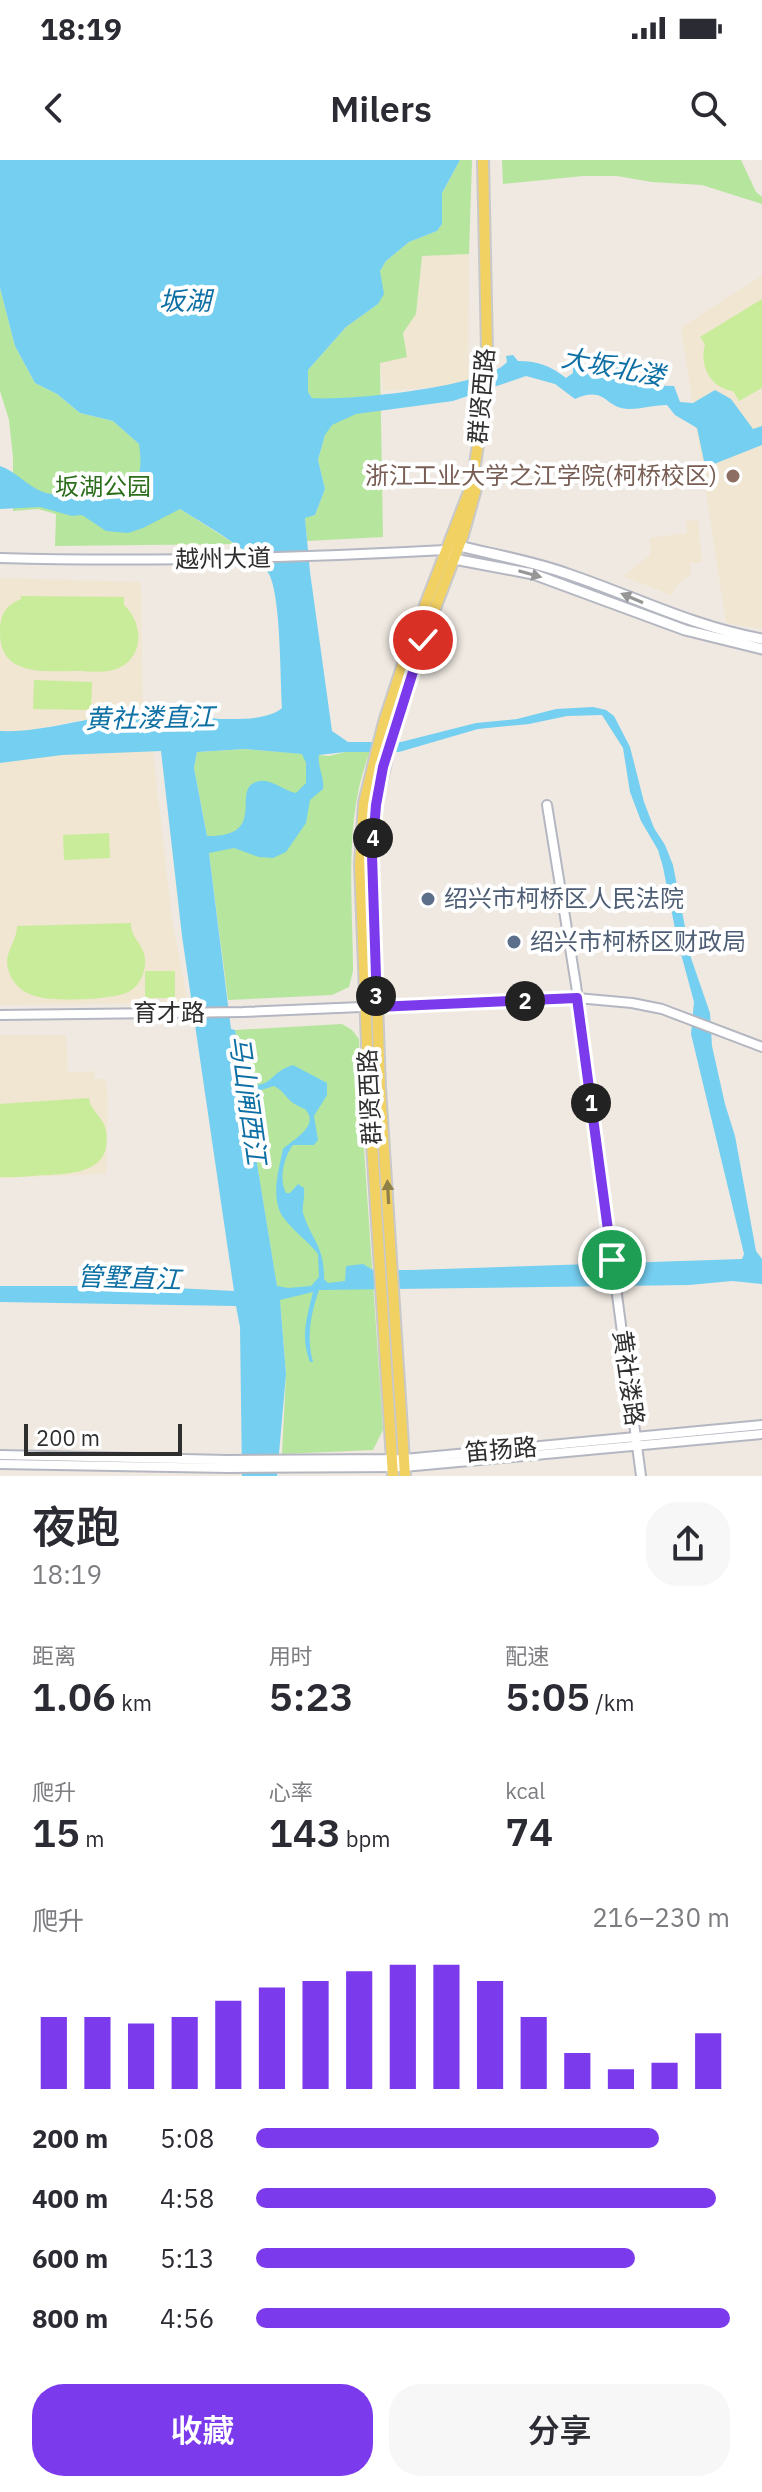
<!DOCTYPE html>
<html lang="zh">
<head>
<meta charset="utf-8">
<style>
	body { margin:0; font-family:"IBM Plex Sans","Noto Sans SC",sans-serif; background:#f7f7f7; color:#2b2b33; height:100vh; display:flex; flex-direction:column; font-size:30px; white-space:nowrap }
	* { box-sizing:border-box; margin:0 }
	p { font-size:26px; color:#7c7c81 }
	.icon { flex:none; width:44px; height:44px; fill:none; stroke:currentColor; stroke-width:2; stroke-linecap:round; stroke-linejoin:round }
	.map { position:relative; height:1316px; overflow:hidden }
	.sheet { display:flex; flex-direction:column; background:#fff; flex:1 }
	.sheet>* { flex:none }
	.scale { position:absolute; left:24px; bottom:20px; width:158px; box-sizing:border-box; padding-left:8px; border:4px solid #2e2e2e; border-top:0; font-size:22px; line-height:28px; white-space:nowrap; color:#2e2e2e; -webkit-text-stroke:6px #fff; paint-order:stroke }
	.pin { position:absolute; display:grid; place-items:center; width:68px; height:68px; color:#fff; margin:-34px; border:4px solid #fff; border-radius:50%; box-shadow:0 2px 8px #0007 }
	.km { position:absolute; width:40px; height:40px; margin:-20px; border-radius:50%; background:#222; color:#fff; font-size:22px; line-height:40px; text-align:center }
	.round { display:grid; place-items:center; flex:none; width:84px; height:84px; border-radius:32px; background:#f7f7f7 }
	.summary { display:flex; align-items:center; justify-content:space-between; height:136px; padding:0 32px }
	h1 { font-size:44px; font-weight:600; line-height:60px }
	.metrics { display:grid; grid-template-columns:repeat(3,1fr); gap:12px; height:136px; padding:8px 32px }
	.metrics div { display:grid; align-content:center }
	.metrics b { font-size:40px; font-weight:600 }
	.metrics small { font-size:22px; font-weight:400 }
	.metrics p { font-size:22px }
	.chart { height:224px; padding:16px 32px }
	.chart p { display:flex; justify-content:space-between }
	.chart svg { width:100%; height:144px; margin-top:8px; stroke:#7c3aed; stroke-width:6 }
	.action { display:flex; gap:16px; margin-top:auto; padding:16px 32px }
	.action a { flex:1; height:92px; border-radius:32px; background:#7c3aed; color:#fff; font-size:32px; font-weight:600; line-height:92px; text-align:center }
	.action a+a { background:#f7f7f7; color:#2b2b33 }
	ul { padding:0 32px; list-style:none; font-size:26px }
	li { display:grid; grid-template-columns:128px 96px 1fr; align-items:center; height:60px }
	li i { height:20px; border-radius:10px; background:#7c3aed }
	.status { display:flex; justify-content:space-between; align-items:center; height:56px; padding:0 40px; background:#fff; direction:ltr }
	.status svg { height:22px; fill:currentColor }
	header { display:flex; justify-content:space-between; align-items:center; height:104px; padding:0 32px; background:#fff; font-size:36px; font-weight:600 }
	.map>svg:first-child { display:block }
	.education { fill:#f0e6d1 }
	.green { fill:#b6e59e }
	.pitch { fill:#c9ec9a }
	.water { fill:#75cff0; fill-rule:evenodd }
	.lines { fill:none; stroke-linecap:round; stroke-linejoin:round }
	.tertiary-casing { stroke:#b4b7c1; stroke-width:12 }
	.secondary-casing { stroke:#b4b7c1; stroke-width:13 }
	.primary-casing { stroke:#c9c9c9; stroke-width:14 }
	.tertiary { stroke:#fff; stroke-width:8 }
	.secondary { stroke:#fff; stroke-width:9 }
	.primary { stroke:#f2d163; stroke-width:10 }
	.oneway { fill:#969696 }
	.oneway2 { fill:#908048 }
	.route-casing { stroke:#fff; stroke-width:16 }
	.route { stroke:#7c3aed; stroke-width:10 }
	.education-dot { fill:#8d6e63; stroke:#fff; stroke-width:3 }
	.service-dot { fill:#5c6f8a; stroke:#fff; stroke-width:3 }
	.labels { text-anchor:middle; stroke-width:8; stroke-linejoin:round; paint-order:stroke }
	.street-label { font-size:24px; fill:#2e2e2e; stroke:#fff }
	.education-label { font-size:24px; fill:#785e54; stroke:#fff; text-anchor:end }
	.park-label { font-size:24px; fill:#2c6e1b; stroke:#fff }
	.service-label { font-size:24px; fill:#4e5e75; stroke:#fff; text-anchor:start }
	.water-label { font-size:26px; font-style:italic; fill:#0d6fa3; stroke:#fff }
</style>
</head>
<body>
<div class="status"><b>18:19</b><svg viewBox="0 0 49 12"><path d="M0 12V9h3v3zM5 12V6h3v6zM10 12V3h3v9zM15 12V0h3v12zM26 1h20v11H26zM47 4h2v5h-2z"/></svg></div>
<header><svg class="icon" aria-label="back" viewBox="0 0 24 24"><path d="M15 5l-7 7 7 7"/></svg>Milers<svg class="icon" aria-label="search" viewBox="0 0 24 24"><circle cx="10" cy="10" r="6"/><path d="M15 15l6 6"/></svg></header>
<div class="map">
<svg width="762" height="1316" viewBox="0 0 762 1316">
	<rect width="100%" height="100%" fill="#efe9e1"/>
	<path class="education" d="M469,94L468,219L446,226L383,231L380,202L407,196L403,173L416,154L422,96Z
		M762,115V469L726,463L681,168Z
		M698,360L702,402L690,403L691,414L678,424L671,435L623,416L650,395V378L687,373L686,361Z
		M0,418L141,422L143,553L76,561L21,572L0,571Z
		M148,590L153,592L172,760L188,843L0,845V603L62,595Z
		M0,875H66L68,913L94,911L95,919H105L108,939L106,1014L0,1018Z"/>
	<path class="green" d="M460,0H472L469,94L422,96L416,154L403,173L407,197L380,203L383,377L307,381L305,357L315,355L325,329L318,300L325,275L312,238L308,232V210L346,167L378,144L380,111L386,101L409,82L437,71L442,64V33Z
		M502,0H741L756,32L762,37V44L702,25L652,22L617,16H583L503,24Z
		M0,128L15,186L35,223L57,234L80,253L113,261L139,284L180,349L235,384L55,386L56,354L38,349L13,351V298L9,260L0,231Z
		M245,589L329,596L345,592H370C343,658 353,741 353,811L349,827L332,835L228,840L206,670L194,608L197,592Z
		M342,864L352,870L359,879L362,959L383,1270L373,1290L282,1294L286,1214L281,1151L235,870Z"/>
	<path class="pitch" d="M762,139V228L739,241L733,231C710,228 699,205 705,184L700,177Z
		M21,436L124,437V445C143,463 145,495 119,508C106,514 90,511 76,511C45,511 0,517 0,473C0,456 4,446 21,439Z
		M34,520L92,522L91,550L33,549Z
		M109,673L110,698L64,700L63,675Z
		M131,763C130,782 152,786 143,814C140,822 135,829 128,832C112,840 52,842 35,836C23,833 13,824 9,812C2,793 17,783 17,766Z
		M145,811H175V838H145Z
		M89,938C90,951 104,957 106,971C113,1012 73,1014 45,1015C30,1016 15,1018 0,1017V944Z"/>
	<path class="water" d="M0,0H460L442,33V64L437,71L409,82L386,101L380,111L384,134L378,144L346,167L308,210V232L312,238C347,241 486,227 507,202L506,196L513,195L518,201C539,201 550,206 566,218L573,213V207L579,205L594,213L626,205L632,217L640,225L674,226L680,242L693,243L715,230L731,239L753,269L762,266V285L714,304L705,306L697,268L675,255L667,245C654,245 641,249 629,249C604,249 607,225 575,239L555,224L526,216L453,241L356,254L332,265L325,275L318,300L325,329L315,355L305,358L310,412L332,571L348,582H401L476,563L517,559L556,549L593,547L606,550L614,556L630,587L644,642L654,668L665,685L673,705L691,798L710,853L712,886L725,944L735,976L756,1091L762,1099V1124L732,1121L689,1125L319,1130C311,1153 306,1177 313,1202H310C300,1177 307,1157 313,1132L280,1140L286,1214L277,1316H242L240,1167L236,1146L0,1142V1126H136L234,1131L182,776L161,591L62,595L0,603V571C49,573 98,552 148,553C181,554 257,569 282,548C280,516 281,443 270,416C262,397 199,361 180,349L143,368L128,373L106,371L82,355L72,356L40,347L0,349V306C17,312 27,326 43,332C61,339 75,326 92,324C128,320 146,335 139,284L113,261L80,253L57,234L35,223L15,186L0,128ZM602,555L623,588L630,632L641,661L658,690L663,707L677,779L694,842L691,874L744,1094L742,1099L412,1110H373L363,1104L346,1106L345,1121L328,1123L324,1119C325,1087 311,1079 303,1053C302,1048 305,1036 304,1028L298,1024L290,1033H286C279,1020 283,998 293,985H314L318,980L314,956L327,935V923L293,905C268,912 271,933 244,921L235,870L231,869L209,693L234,688L259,697L273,698L286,692L306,663L310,640L323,629C325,618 317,606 319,595L345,592H399L478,569L529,564L567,556ZM245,589L302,594L306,603V623L296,633C284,631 272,619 260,621C227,626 272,677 207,676L194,608L197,592ZM274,926C283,930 286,938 293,943C294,944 304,949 305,949C321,966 292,980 283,989C279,1009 270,1038 283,1057C293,1071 308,1081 318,1094L319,1117L311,1126L288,1128L277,1126L246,936L253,929L261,930Z"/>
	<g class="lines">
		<defs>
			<path id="tertiary" d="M0,398C149,402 297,398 445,390
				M547,645L576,825L641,1316
				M0,855L243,852L577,838L632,843L662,849L762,887
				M0,1295L228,1300L404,1299L762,1265
				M0,1304L228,1308L404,1307L762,1274"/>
			<path id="secondary" d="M454,388L459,386C495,395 532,401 568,414C633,436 694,467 762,479
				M449,394L454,399L533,414L685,470L762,489"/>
			<path id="primary" d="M393,1316L369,936L360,704L364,643L384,562L407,492L472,324L479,278L487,190L483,0
				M405,1316L380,928L372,695L376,645L394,568L423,480L463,375L477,325"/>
		</defs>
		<use href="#tertiary" class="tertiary-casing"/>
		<use href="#secondary" class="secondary-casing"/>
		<use href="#primary" class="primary-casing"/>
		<use href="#tertiary" class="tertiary"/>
		<use href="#secondary" class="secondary"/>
		<use href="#primary" class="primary"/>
	</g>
	<defs><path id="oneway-solid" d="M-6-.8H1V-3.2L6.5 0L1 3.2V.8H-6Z" transform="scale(2)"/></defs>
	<g class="oneway">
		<use href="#oneway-solid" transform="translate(530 414) rotate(16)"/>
		<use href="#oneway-solid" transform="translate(632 438) rotate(-157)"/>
	</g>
	<use class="oneway2" href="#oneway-solid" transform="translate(388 1032) rotate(-93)"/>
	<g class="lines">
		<defs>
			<path id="route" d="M423,480L383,607L376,645L372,695L377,847L577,838L612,1100"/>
		</defs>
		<use href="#route" class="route-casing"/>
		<use href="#route" class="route"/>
	</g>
	<circle class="education-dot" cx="733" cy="316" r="8"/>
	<g class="service-dot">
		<circle cx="428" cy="739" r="8"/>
		<circle cx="514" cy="782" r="8"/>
	</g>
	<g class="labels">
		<g class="street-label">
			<text transform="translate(482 236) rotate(-85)" y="8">群贤西路</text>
			<text transform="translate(223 399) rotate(-1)" y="8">越州大道</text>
			<text x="169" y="861">育才路</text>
			<text transform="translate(370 937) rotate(-93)" y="8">群贤西路</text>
			<text transform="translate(628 1218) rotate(82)" y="8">黄社溇路</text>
			<text transform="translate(501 1290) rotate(-5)" y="8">笛扬路</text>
		</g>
		<g class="education-label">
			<text x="717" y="324">浙江工业大学之江学院(柯桥校区)</text>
		</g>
		<g class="park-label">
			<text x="103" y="335">坂湖公园</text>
		</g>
		<g class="service-label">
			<text x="444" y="747">绍兴市柯桥区人民法院</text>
			<text x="530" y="790">绍兴市柯桥区财政局</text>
		</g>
		<g class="water-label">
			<text x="185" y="150">坂湖</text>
			<text transform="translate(613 207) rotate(11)" y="9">大坂北溇</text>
			<text transform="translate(150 558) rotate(-1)" y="9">黄社溇直江</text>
			<text transform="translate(248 940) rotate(82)" y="9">马山闸西江</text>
			<text transform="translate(129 1118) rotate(2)" y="9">管墅直江</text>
		</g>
	</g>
</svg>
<div class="scale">200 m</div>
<div class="pin" style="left:612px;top:1100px;background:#1e9e55"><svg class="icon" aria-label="arrive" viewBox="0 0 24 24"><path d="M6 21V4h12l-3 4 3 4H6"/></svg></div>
<div class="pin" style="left:423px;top:480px;background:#d93025"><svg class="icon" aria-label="check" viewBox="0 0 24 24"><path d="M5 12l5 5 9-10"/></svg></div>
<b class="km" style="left:591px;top:943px">1</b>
<b class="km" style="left:525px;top:841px">2</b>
<b class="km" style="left:376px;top:836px">3</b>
<b class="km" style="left:373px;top:678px">4</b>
</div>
<section class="sheet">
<div class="summary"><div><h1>夜跑</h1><p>18:19</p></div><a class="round"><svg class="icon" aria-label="share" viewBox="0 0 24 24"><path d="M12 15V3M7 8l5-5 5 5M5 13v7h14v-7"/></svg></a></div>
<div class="metrics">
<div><p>距离</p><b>1.06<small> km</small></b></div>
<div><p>用时</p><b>5:23</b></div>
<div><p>配速</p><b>5:05<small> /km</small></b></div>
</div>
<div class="metrics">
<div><p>爬升</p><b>15<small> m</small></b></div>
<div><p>心率</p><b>143<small> bpm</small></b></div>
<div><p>kcal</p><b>74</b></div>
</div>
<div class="chart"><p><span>爬升</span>216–230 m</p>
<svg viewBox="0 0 160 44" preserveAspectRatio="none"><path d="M5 44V22M15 44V22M25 44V24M35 44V22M45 44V17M55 44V13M65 44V11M75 44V8M85 44V6M95 44V6M105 44V11M115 44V22M125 44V33M135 44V38M145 44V36M155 44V27"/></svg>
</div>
<ul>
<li><b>200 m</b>5:08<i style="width:85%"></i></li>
<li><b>400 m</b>4:58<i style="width:97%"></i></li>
<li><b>600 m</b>5:13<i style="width:80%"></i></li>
<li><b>800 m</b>4:56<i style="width:100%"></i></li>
</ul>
<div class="action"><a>收藏</a><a>分享</a></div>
</section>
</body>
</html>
